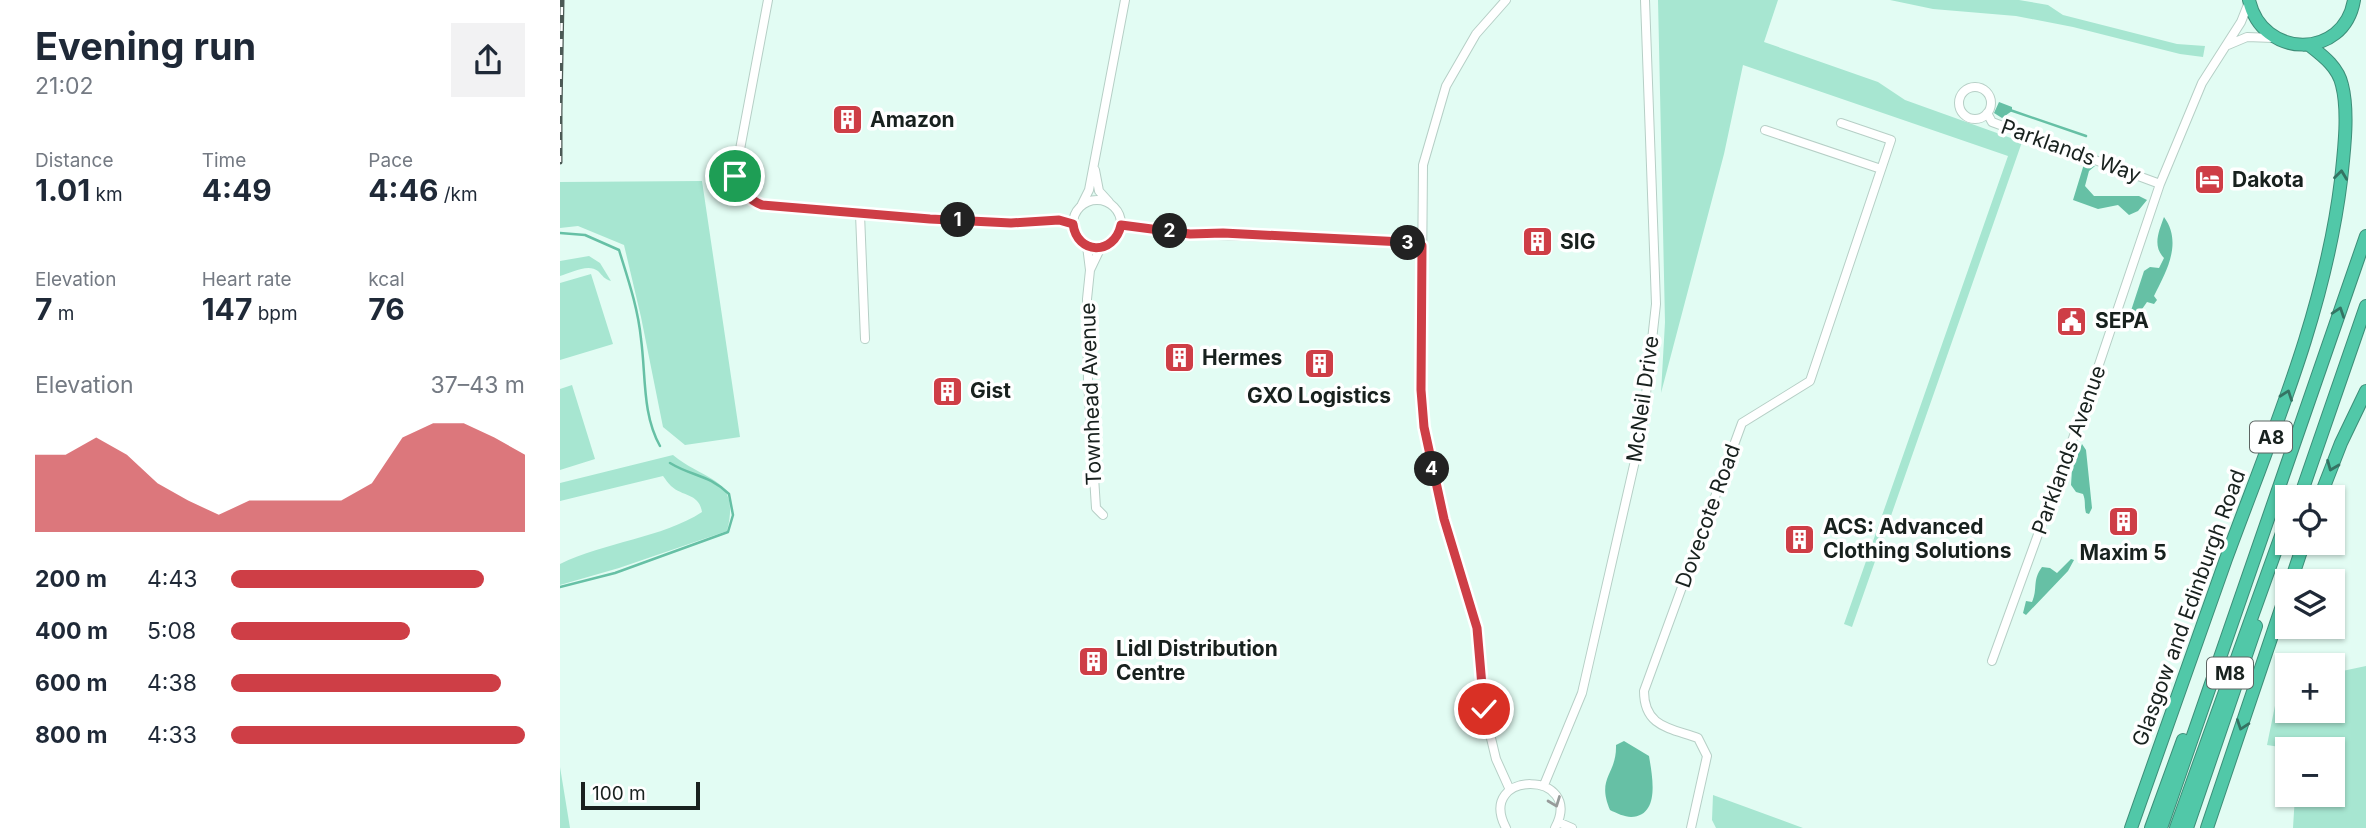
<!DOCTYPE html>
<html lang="en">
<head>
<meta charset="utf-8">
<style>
	body { margin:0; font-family:Inter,sans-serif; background:#f2f2f3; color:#1f2937; height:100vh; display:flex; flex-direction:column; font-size:26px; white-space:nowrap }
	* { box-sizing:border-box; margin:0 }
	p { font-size:23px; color:#747a83 }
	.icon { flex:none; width:38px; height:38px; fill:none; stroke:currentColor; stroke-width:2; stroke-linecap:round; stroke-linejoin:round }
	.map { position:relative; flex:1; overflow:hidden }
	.drawer { display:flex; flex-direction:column; background:#fff; width:560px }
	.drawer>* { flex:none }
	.controls { position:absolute; left:1715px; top:485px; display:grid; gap:14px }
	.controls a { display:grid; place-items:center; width:70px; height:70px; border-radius:0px; background:#fff; box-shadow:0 2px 5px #0004; font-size:35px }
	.scale { position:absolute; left:21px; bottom:18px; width:119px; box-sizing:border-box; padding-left:7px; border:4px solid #18211e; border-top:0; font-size:19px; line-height:24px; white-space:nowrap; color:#18211e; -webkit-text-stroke:5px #fff; paint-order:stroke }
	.pin { position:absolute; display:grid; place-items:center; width:60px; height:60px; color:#fff; margin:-30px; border:4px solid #fff; border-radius:50%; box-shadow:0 2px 7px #0007 }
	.km { position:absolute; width:35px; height:35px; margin:-18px; border-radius:50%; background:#222; color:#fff; font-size:19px; line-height:35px; text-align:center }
	.round { display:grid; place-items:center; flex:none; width:74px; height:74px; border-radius:0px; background:#f2f2f3 }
	.overview { display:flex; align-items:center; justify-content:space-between; height:119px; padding:0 35px }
	h1 { font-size:38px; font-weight:700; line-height:52px }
	.stats { display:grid; grid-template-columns:repeat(3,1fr); gap:10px; height:119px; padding:7px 35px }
	.stats div { display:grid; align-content:center }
	.stats b { font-size:30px; font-weight:700 }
	.stats small { font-size:19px; font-weight:400 }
	.stats p { font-size:19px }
	.chart { height:196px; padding:14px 35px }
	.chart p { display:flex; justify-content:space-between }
	.chart svg { width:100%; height:126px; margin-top:7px; fill:#ce3e46; opacity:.7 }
	ul { padding:0 35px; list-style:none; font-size:23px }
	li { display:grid; grid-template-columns:112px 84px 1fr; align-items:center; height:52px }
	li i { height:18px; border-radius:9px; background:#ce3e46 }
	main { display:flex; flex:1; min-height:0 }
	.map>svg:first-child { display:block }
	.green { fill:#a7e6d1 }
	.water { fill:#66c0a5 }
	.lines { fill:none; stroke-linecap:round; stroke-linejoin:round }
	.stream { stroke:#66c0a5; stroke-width:2.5 }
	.minor-casing { stroke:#b6cfc6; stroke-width:10 }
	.highway-casing { stroke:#3d8e78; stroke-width:14 }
	.minor { stroke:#fff; stroke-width:8 }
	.highway { stroke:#51c8a8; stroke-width:12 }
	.rail-casing { stroke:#4c5955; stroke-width:5 }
	.rail { stroke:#fff; stroke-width:2.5; stroke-dasharray:8; stroke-linecap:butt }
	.oneway { stroke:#347463 }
	.oneway2 { stroke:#979b9a }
	.route-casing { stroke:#fff; stroke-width:14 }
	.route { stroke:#ce3e46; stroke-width:9 }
	.labels { text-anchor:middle; stroke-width:7; stroke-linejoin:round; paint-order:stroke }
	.shield { fill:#fff; stroke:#5d6462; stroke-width:2 }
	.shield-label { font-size:19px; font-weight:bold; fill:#18211e }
	.poi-label { font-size:21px; font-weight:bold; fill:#18211e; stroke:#fff; text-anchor:start }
	.street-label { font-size:21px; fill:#18211e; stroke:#fff }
</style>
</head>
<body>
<main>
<section class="drawer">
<div class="overview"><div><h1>Evening run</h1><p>21:02</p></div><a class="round"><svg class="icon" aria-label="share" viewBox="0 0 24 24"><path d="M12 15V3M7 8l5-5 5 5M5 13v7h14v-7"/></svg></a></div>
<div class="stats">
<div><p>Distance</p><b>1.01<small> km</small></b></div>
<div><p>Time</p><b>4:49</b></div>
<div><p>Pace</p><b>4:46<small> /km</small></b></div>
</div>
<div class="stats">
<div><p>Elevation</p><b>7<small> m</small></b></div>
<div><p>Heart rate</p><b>147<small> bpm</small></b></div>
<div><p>kcal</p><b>76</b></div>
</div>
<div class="chart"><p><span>Elevation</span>37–43 m</p>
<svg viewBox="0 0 160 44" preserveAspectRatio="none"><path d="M0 44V17L10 17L20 11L30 17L40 27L50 33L60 38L70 33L80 33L90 33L100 33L110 27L120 11L130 6L140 6L150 11L160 17V44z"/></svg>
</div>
<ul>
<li><b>200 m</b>4:43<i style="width:86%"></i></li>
<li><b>400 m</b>5:08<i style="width:61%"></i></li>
<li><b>600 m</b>4:38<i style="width:92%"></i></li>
<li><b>800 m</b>4:33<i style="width:100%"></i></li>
</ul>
</section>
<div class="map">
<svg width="1806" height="828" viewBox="0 0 1806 828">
	<rect width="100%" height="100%" fill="#e2fcf3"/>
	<path class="green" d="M1098,0H1218L1204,42L1318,82L1345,100L1462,142L1292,627L1284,624L1448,156L1183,65L1164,154L1101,393L1105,322Z
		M1330,0H1459L1488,5L1503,15L1617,44L1645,46L1643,57L1620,54L1513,27L1456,16L1373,9Z
		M142,181L180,437L125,445L103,427L81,317L64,245L18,226L0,228V182Z
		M29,256L40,263L51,281C44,279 43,276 38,271C28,263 11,273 0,276V261Z
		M31,274L53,344L0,360V283Z
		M12,385L35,459L0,470V389Z
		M113,455C145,482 181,476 167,531L59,568L0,585V564C45,542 102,538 142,512C139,493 123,497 111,486C108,483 106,480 103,476L0,501V483Z
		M1806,666V828H1733L1735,795L1773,794V749H1732L1707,745L1719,686L1727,684V710H1773V673Z
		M0,767L10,828H0Z
		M1153,795L1243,828H1156L1152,820Z"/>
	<path class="water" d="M1439,102L1452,107V111L1442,118L1434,113Z
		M1524,164L1535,166L1529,171L1525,186L1534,196H1579L1587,200L1578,211L1569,215L1558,205L1538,209L1513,200Z
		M1604,217C1623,243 1606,272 1594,296L1597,300L1594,304L1587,302L1571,325L1566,326L1584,271L1590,267L1599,268L1604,258C1592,246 1599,231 1604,217Z
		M1522,444L1526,450L1532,508L1529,514L1526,513C1524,506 1526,501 1523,494L1516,492L1511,485L1512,470Z
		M1511,559L1514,560L1508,571L1466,615L1463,613L1466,601L1472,602C1478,589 1472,580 1482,567L1490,568L1497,573Z
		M1064,741L1089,756C1092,775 1101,816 1071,817C1065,817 1056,813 1050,810C1036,777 1057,775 1056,745Z"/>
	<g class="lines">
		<path class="stream" d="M1450,110L1526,136
			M0,233L25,235L59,250C68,279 78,308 81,339C86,375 82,414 100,446
			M0,587L55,573L168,532L173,515L169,494C148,474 133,477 110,463"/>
		<defs>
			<path id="minor" d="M208,0L175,176C181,190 188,199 202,205C275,212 348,218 422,222C452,223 483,217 513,224
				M946,0L916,34L886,86L863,165L861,390L864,427L873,475L917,628L924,709L936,759L950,790
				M1668,45L1687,37L1713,38
				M1399 103a16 16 0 1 1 32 0a16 16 0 1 1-32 0Z
				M1427,113L1432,122L1600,184
				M1205,130L1321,169
				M535,170L539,191L549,202
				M513 224a24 24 0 1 1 48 0a24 24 0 1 1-48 0Z
				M522,204L529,190L565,0
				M300,214L305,339
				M561,225L630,234L843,242L862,246
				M527,246L530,270
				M541,247L530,270L527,299L528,382L536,508L543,515
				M1432,661L1528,397L1600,184L1642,83L1681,22L1689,2
				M984,785L1022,693L1082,430L1096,304L1085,0
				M998,822L1012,828
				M946,828C915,769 1026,770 995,828
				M1131,828L1147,756L1138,738C1110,728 1084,727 1084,691L1182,423L1250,381L1331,140L1281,123"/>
			<path id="highway" d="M1689,0C1702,59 1784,60 1794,0
				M1740,497L1806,306
				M1760,497L1781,443L1806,391
				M1731,581L1744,542
				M1571,828C1603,738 1634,648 1666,559C1712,434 1765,312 1781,180C1784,152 1789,112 1782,85C1778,67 1763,56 1749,45
				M1591,828L1623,740
				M1601,828L1806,236
				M1616,828L1727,519
				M1627,828L1696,626
				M1647,828L1727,591"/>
		</defs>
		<use href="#minor" class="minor-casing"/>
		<use href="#highway" class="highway-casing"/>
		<use href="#minor" class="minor"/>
		<use href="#highway" class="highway"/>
		<defs>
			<path id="rail" d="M0,108V162
				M0,111L2,0"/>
		</defs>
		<use href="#rail" class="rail-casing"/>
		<use href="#rail" class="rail"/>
	</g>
	<defs><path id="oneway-chevron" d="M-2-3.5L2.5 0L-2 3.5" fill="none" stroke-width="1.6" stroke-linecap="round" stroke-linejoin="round" transform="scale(1.75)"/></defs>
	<g class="oneway">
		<use href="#oneway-chevron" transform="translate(1781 175) rotate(-83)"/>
		<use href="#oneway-chevron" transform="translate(1779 312) rotate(-71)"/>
		<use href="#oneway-chevron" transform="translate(1727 395) rotate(-70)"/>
		<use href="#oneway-chevron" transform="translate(1772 466) rotate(112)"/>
		<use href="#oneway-chevron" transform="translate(1682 725) rotate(109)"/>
	</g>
	<use class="oneway2" href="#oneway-chevron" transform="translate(995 802) rotate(69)"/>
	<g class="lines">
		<defs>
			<path id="route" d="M175,176C181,190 187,199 202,205L370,219L451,223L499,220L513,224C517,255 554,256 561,225L630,234L663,233L843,242L862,246L861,390L864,427L884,519L917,628L924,709"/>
		</defs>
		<use href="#route" class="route-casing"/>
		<use href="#route" class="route"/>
	</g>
	<defs>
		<symbol id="building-square" viewBox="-11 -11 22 22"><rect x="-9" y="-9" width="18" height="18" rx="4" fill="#ce3e46" stroke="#fff"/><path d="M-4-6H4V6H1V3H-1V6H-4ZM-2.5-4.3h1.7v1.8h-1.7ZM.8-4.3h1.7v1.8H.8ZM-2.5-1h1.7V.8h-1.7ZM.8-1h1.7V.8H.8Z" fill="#fff"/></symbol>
		<symbol id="hotel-square" viewBox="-11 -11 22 22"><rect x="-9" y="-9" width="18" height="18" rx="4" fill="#ce3e46" stroke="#fff"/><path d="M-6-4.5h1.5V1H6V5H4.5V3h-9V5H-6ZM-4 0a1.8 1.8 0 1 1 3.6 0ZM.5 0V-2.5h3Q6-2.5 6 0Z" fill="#fff"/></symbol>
		<symbol id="civic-square" viewBox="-11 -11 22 22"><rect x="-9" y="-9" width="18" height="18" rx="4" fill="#ce3e46" stroke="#fff"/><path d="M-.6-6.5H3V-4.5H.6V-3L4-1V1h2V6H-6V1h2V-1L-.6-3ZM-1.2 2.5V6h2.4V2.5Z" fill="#fff"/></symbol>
	</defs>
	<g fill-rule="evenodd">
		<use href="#building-square" x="270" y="102" width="35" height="35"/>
		<use href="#hotel-square" x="1632" y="162" width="35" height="35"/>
		<use href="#building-square" x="960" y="224" width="35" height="35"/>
		<use href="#civic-square" x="1494" y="304" width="35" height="35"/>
		<use href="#building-square" x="602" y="340" width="35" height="35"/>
		<use href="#building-square" x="742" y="346" width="35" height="35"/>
		<use href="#building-square" x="370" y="374" width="35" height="35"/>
		<use href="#building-square" x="1546" y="504" width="35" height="35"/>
		<use href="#building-square" x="1222" y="522" width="35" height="35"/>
		<use href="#building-square" x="516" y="644" width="35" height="35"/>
	</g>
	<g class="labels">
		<g class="shield">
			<rect x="1690" y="421.5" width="42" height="31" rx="5"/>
			<rect x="1647" y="657.5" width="46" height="31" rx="5"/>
		</g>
		<g class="shield-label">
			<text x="1711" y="444">A8</text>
			<text x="1670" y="680">M8</text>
		</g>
		<g class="poi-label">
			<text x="310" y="127">Amazon</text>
			<text x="1672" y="187">Dakota</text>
			<text x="1000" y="249">SIG</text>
			<text x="1535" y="328">SEPA</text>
			<text x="642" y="365">Hermes</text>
			<text x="410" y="398">Gist</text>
			<text x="759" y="403" text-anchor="middle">GXO Logistics</text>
			<text x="1263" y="534">ACS: Advanced<tspan x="1263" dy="24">Clothing Solutions</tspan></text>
			<text x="1563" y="560" text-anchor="middle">Maxim 5</text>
			<text x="556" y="656">Lidl Distribution<tspan x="556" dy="24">Centre</tspan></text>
		</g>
		<g class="street-label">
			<text transform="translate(1511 151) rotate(20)" y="7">Parklands Way</text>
			<text transform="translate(531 394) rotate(-92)" y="7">Townhead Avenue</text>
			<text transform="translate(1083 399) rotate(-82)" y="7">McNeil Drive</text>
			<text transform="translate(1509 450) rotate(-70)" y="7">Parklands Avenue</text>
			<text transform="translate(1148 516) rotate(-70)" y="7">Dovecote Road</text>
			<text transform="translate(1629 608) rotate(-70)" y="7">Glasgow and Edinburgh Road</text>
		</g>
	</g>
</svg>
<div class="controls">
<a><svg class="icon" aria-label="locate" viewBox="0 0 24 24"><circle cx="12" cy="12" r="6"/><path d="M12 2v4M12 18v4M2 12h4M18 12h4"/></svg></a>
<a><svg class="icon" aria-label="layers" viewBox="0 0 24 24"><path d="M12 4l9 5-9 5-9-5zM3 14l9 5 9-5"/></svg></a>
<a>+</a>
<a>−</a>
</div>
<div class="scale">100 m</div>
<div class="pin" style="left:175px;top:176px;background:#1e9e55"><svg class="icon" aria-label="arrive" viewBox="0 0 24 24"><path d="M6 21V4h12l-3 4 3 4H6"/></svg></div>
<div class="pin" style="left:924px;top:709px;background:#d93025"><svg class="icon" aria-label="check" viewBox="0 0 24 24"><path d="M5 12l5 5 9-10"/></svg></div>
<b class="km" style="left:398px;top:220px">1</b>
<b class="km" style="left:610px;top:231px">2</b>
<b class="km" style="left:848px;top:243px">3</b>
<b class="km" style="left:872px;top:469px">4</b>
</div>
</main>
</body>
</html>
